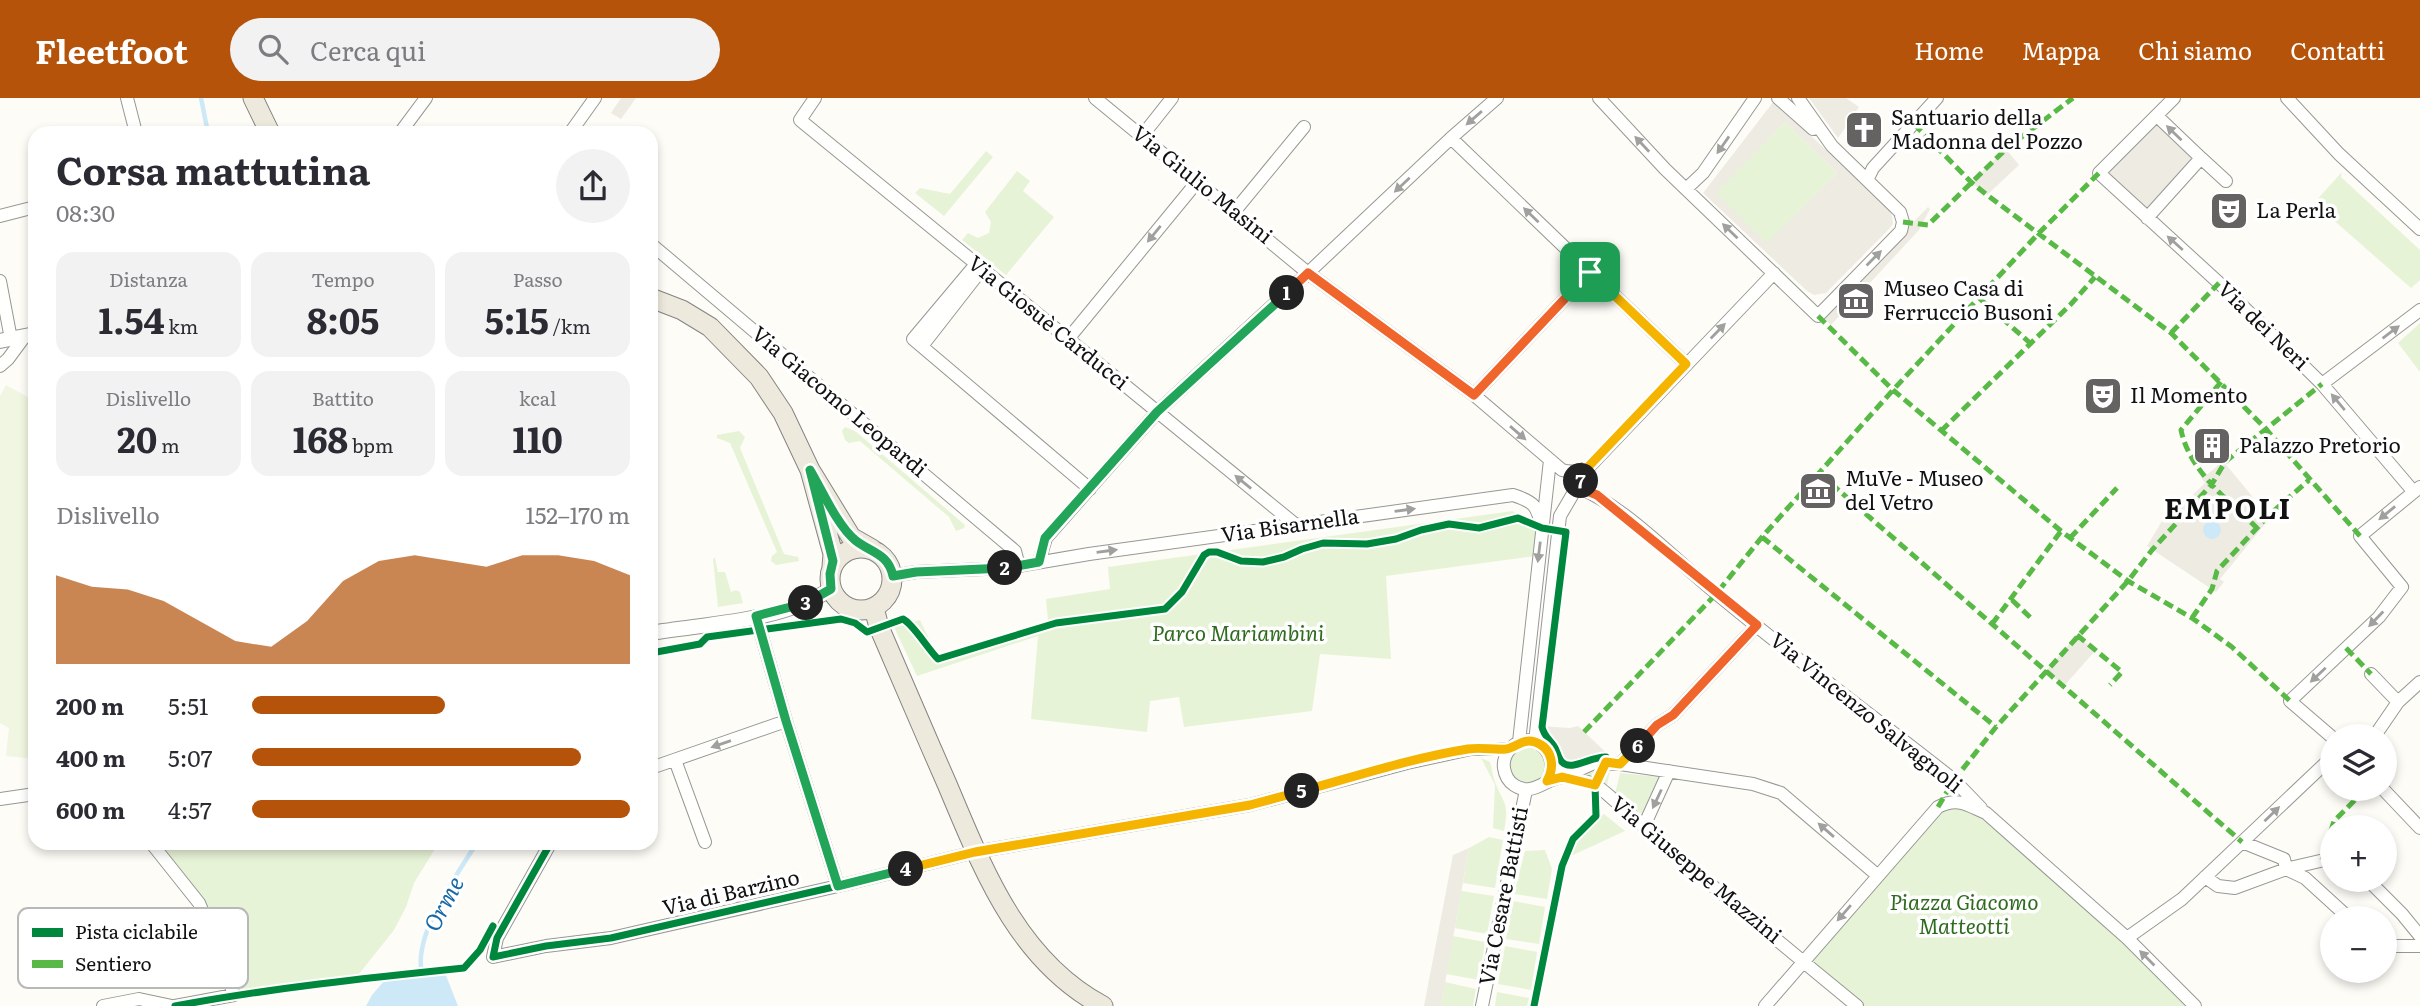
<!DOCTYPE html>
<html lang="it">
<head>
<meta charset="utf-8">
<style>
	body { margin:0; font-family:Literata,serif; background:#f2f2f3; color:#2b2b33; height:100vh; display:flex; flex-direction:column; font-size:26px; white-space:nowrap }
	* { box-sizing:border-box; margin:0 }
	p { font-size:23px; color:#7c7c81 }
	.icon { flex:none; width:38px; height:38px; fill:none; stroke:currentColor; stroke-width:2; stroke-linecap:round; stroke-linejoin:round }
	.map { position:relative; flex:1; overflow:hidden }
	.side { position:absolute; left:28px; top:28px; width:630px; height:724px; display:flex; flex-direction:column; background:#fff; border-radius:21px; box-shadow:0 4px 10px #0003 }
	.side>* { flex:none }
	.tools { position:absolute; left:2320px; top:626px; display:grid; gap:14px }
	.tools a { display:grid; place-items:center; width:77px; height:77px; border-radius:50%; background:#fff; box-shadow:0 4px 10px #0003; font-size:35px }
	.pin { position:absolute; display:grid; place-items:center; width:60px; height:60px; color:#fff; margin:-30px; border-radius:14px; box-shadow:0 4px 10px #0006 }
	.km { position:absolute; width:35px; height:35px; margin:-18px; border-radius:50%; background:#222; color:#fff; font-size:19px; line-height:35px; text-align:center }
	.round { display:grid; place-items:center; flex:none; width:74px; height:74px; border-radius:37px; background:#f2f2f3 }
	.headline { display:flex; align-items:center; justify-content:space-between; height:119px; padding:0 28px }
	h1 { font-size:38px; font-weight:700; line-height:52px }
	.figures { display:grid; grid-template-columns:repeat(3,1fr); gap:10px; height:119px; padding:7px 28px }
	.figures div { display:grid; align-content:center; border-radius:18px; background:#f2f2f3; text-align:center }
	.figures b { font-size:35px; font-weight:700 }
	.figures small { font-size:19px; font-weight:400 }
	.figures p { font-size:19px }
	.chart { height:196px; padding:14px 28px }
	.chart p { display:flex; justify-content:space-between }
	.chart svg { width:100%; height:126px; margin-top:7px; fill:#b45309; opacity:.7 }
	ul { padding:0 28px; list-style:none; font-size:23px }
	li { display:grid; grid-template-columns:112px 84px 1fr; align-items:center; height:52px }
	li i { height:18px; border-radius:9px; background:#b45309 }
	header { display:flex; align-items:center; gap:42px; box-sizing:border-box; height:98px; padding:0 35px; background:#b45309; color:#fff }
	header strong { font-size:33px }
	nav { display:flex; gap:38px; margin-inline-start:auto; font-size:24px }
	.search { width:490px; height:63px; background:#f2f2f3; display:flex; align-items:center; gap:18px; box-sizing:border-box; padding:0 24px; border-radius:38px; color:#7c7c81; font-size:26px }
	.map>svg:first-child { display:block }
	.green { fill:#e7f3d7 }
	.pitch { fill:#f0f6e1 }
	.plaza { fill:#edebe2; fill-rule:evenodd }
	.water { fill:#cde8f7 }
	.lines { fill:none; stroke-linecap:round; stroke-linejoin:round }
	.stream { stroke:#cde8f7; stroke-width:4.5 }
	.minor-casing { stroke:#979795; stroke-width:14 }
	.tertiary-casing { stroke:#979795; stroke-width:16 }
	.primary-casing { stroke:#858482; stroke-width:21 }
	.minor { stroke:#fffffe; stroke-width:12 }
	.tertiary { stroke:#fffffe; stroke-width:14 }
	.primary { stroke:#ede9dc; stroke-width:19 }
	.quiet { stroke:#58b947; stroke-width:5; stroke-dasharray:10 5; stroke-linecap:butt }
	.cycleway-casing { stroke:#fff; stroke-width:11 }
	.cycleway { stroke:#00873e; stroke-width:7 }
	.oneway { fill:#a0a09f }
	.split-1-casing { stroke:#fff; stroke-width:14 }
	.split-2-casing { stroke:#fff; stroke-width:14 }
	.split-3-casing { stroke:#fff; stroke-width:14 }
	.split-4-casing { stroke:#fff; stroke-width:14 }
	.split-5-casing { stroke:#fff; stroke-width:14 }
	.split-6-casing { stroke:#fff; stroke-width:14 }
	.split-7-casing { stroke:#fff; stroke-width:14 }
	.split-8-casing { stroke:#fff; stroke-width:14 }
	.split-1 { stroke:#f0652b; stroke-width:9 }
	.split-2 { stroke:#22a559; stroke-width:9 }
	.split-3 { stroke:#22a559; stroke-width:9 }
	.split-4 { stroke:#22a559; stroke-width:9 }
	.split-5 { stroke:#f5b400; stroke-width:9 }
	.split-6 { stroke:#f5b400; stroke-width:9 }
	.split-7 { stroke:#f0652b; stroke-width:9 }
	.split-8 { stroke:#f5b400; stroke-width:9 }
	.labels { text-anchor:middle; stroke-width:7; stroke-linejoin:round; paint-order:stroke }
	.poi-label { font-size:21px; fill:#111; stroke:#fff; text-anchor:start }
	.street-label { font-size:21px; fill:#111; stroke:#fff }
	.park-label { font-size:21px; font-style:italic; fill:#2f6b1f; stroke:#fff }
	.water-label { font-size:23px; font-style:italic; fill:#1768a6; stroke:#fff }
	.district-label { font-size:28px; font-weight:bold; letter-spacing:2px; fill:#111; stroke:#fff }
	.key { fill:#fff; stroke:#b8b8b8; stroke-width:2 }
	.key-label { font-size:19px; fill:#111 }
</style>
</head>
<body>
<header>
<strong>Fleetfoot</strong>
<div class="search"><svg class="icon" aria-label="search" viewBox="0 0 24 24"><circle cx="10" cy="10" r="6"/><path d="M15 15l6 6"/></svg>Cerca qui</div>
<nav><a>Home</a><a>Mappa</a><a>Chi siamo</a><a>Contatti</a></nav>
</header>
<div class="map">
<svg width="2420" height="908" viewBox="0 0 2420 908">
	<rect width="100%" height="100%" fill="#fdfcf7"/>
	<path class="green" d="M1785,24L1837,75L1767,146L1715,95Z
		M986,53L993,59L944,118L915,95L920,90L950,96Z
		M1017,73L1030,83L1023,93L1054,119L1006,177L962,142L968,135L978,140L989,135L991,124L985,114Z
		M2342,74L2341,79L2420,152V182L2411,190L2314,105Z
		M2420,225V274L2398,245Z
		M845,329L855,333L965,427L964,430L956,433L949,419L860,343L849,345L845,342L842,333Z
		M739,333L745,339L740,350L784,456L798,459L799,463L776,467L771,463L772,458L777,454L730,345L717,340V337Z
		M1513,413L1537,433L1535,458L1386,478L1391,561L1320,556L1312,613L1184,629L1179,599L1150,603L1147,634L1031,621L1038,538L917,578L894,529L920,522L937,558L1048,522L1046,501L1110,491L1108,469Z
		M715,460L718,474H725L731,494L736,492L740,494L743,505L718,509L713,461Z
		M1510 667a18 18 0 1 1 36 0a18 18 0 1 1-36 0Z
		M1481,660L1490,664C1492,670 1492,675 1494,681C1503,707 1510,702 1504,733L1493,730L1495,687Z
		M1599,672L1610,673L1607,687L1592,679L1577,677Z
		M1620,675L1660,679L1644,717L1615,696Z
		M1949,703L1986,715L2195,908H1857L1803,863Z
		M1604,716L1625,733L1571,758L1576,742Z
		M1489,739L1503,742L1495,790L1463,785L1469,750Z
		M152,746H438L414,785L406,809L394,832L355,881L234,897L199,805Z
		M1545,752L1552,771L1547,801L1514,796L1525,753Z
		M1461,793L1494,798L1487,836L1455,830Z
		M1513,803L1545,809L1539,846L1506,841Z
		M1453,838L1485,844L1479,882L1446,876Z
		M1505,848L1537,854L1531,892L1498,886Z
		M1445,884L1476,891L1473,908H1441Z
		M1497,894L1529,900L1527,908H1495Z"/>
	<path class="pitch" d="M6,287L35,303V661L6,658L9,630L0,625V298Z"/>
	<path class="plaza" d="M621,0H636L621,21L611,15Z
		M1809,0H1846L1859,9L1838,40Z
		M1774,3L1888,110L1892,118L1893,126L1888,132L1826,195L1814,197L1807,193L1703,95ZM1785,24L1837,75L1767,145L1716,95Z
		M2157,18L2201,60L2147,120L2099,75Z
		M2006,51L2019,67L1987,97L1971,84Z
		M1928,109L1930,111L1919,132L1831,227L1822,218Z
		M2223,363L2270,420L2220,481L2224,484L2216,494L2147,448L2162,423L2164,425L2205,385L2202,381ZM2212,423L2218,425L2221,433L2216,440H2210L2205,437L2203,432Z
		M2077,537L2095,553L2064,588L2046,573Z
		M1540,628L1570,630L1578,628L1613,661L1575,669L1562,666L1554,653L1540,638Z
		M1469,750L1441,908H1424L1453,757Z"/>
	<path class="water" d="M2203 432a9 9 0 1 1 18 0a9 9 0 1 1-18 0Z
		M445,875L458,908H366L372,897L385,882Z"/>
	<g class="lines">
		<path class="stream" d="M201,0L208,35
			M421,869C417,831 457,777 476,746"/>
		<defs>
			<path id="minor" d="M127,0L136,35
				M815,0L800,22L1296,427
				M1497,0L1451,40L1308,175L1474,297L1590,174
				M1599,0L1665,71L1818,218L1901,133L1903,124L1900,114L1832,48L1798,0
				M1778,0L1813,31
				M2174,0L2099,75L2219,185L2322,286L2413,393
				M2287,0L2339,56L2420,131
				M400,35L426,0
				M570,35L595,0
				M1142,38L1172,0
				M1451,40L1686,266
				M2201,60L2226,83
				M1867,82L1873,70L1937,0
				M1686,91L1703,75L1755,0
				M1234,114L1304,29
				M0,118L35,109
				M2147,120L2201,60L2157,18
				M651,146L1015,453L1019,468
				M976,166L913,241L1090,391
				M0,183L11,241
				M1068,241L1197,84
				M922,248L982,171
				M0,268L8,261L25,238
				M2322,286L2420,212
				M1474,297L1562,372C1573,375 1579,373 1589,369L1774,175
				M1577,389C1625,408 1675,462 1716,495C1793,559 1875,620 1954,682L1981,710
				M1039,464L1046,440L1157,314L1308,175L1095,0
				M893,478L916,474L1007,470L1089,456L1513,397C1535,404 1537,408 1542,430
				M756,518L786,623L838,788
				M2371,576L2398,604
				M2374,639L2398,604L2420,584
				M2333,640L2290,603L2379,519L2402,489L2360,438L2420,389
				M1519,644L1550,362
				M1535,644L1560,418L1581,382
				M675,662L705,744
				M1620,666L1657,627L1673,617L1757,527
				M651,670L786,623
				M1563,671L1574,674L1594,665L1620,666L1753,686L1781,695L1877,777
				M1547,683C1563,657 1532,628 1511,650C1506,655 1503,663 1504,670C1505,677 1508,683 1514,687C1533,700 1546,679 1564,679C1573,679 1586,683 1595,687C1604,692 1612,701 1620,707C1639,724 1657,740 1676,757C1736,808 1796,858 1857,908
				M2383,691L2420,730
				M0,701L35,696
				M1644,728L1669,673
				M2242,744L2284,761L2286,771L2305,780L2350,821
				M152,746L199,805L215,843L234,897L175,908
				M550,746L497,840L493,859L546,848L611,840L838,788L975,754L1250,707L1407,665L1471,651H1509
				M2205,779L2218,788L2235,790L2286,771L2333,760
				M2368,782L2402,816L2420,838
				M2127,840L2182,801L2333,658
				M2385,848H2420
				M103,908L139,901L172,908
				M1482,908L1526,692
				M1765,908L1938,709C1958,699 1967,707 1986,715L2127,840L2195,908"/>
			<path id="tertiary" d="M0,243L35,236
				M651,535C710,525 780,524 831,491"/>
			<path id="primary" d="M253,0L270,35
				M651,200L682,212L710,229L759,279L783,315L810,372
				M830 481a31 31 0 1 1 62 0a31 31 0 1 1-62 0Z
				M832,469L833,456L810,372L851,439L872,451
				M874,510L879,529C902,582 924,634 947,686C983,771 1017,862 1103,908"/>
		</defs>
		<use href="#minor" class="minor-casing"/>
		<use href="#tertiary" class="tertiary-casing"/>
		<use href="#primary" class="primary-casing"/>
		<use href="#minor" class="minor"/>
		<use href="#tertiary" class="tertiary"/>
		<use href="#primary" class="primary"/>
		<path class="quiet" d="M1914,26L1971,84L1987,97L2171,235L2265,330L2360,438
			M1903,124L1928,127L2006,51L2073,0
			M1979,200L2030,245
			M1818,218L1893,292L2061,433L2128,483L2192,520L2232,549L2290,603
			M2171,235L2219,185
			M2221,284L2181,332C2190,374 2227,401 2257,430
			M1941,333L2071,206L2095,179
			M1820,376L2242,744
			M1762,439L1996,629
			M2070,440L2117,390
			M2012,502L2033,522
			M2192,520L2212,491L2217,473L2268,418L2309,382
			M1992,526L2061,433
			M2077,537L2122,574L2110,587
			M2346,550L2371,576
			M1584,634L1716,496L1762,439L1893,292L2038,136L2099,75
			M1938,709L1954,682L1996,629L2128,483L2152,452L2212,386L2225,364L2322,286
			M2322,762L2334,723L2366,691"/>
		<defs>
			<path id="cycleway" d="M651,555L700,546L707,539L841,521L855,525L867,534L903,521C913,526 928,551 938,561L1056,525L1165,511L1182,494L1204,457L1209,454H1217L1241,463L1263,464L1284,459L1302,451L1323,445L1367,446L1396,441L1421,432L1449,426L1479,430L1518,420L1542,430L1566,434L1542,629C1544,638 1549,641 1554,648C1557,652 1558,660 1562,664C1571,674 1591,658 1606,659V664L1595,687L1596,718L1573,741L1562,768L1534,908
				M550,746L497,840L493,859L546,848L611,840L838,788L975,754L1250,707L1407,665L1471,651H1509
				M175,908C271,890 367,880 464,870L480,852L493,828"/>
		</defs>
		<use href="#cycleway" class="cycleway-casing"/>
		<use href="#cycleway" class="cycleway"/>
	</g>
	<defs><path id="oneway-solid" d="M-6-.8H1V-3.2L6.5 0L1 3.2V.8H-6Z" transform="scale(1.75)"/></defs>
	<g class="oneway">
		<use href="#oneway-solid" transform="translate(1474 20) rotate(139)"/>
		<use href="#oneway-solid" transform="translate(2174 35) rotate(-136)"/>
		<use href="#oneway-solid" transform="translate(1642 46) rotate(-133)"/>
		<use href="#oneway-solid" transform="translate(1723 47) rotate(125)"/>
		<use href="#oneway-solid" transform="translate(1402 87) rotate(137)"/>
		<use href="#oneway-solid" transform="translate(1531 117) rotate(-136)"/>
		<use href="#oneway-solid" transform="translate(1730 133) rotate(-136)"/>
		<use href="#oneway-solid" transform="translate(1154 136) rotate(129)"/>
		<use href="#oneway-solid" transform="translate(2175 145) rotate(-138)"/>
		<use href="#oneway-solid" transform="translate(1874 160) rotate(-45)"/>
		<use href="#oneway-solid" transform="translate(1718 233) rotate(-46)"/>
		<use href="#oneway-solid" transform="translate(2391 234) rotate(-37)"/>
		<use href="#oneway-solid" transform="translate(2338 304) rotate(-130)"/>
		<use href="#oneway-solid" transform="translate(1518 335) rotate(41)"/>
		<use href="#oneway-solid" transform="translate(1243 384) rotate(-141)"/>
		<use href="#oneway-solid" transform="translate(1405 412) rotate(-8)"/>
		<use href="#oneway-solid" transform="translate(2387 415) rotate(141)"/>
		<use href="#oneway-solid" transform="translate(1107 453) rotate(-8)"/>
		<use href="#oneway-solid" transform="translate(1539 454) rotate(97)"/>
		<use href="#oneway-solid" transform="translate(2376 521) rotate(134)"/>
		<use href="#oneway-solid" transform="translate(2318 577) rotate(137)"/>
		<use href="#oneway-solid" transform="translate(721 646) rotate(161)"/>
		<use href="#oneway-solid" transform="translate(1657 701) rotate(115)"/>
		<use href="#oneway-solid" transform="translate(2272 716) rotate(-44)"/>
		<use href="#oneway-solid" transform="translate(1826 732) rotate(-139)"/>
		<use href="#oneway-solid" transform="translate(1844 815) rotate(131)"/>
		<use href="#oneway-solid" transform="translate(2147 860) rotate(-135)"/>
	</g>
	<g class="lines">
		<defs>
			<path id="split-1" d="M1287,195L1308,175L1474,297L1590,174"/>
			<path id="split-2" d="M1005,470L1039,464L1045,440L1157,314L1287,195"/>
			<path id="split-3" d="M806,505L831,491L830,476L833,463L810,372C822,392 837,427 855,442C871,455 888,455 893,478L916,474L1005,470"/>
			<path id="split-4" d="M806,505L756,518L786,623L838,788L906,771"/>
			<path id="split-5" d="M906,771L975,754L1250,707L1302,693"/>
			<path id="split-6" d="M1302,693C1357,678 1412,660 1468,651C1481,649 1493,652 1506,651C1516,650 1522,640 1535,644C1553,650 1555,669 1547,683L1562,679L1595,687L1606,664L1620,666L1638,648"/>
			<path id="split-7" d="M1581,383L1577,389L1597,397L1757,527L1673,617L1657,627L1638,648"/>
			<path id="split-8" d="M1581,383L1588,369L1686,266L1590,174"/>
		</defs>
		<use href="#split-1" class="split-1-casing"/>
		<use href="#split-2" class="split-2-casing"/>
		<use href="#split-3" class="split-3-casing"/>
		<use href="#split-4" class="split-4-casing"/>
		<use href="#split-5" class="split-5-casing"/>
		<use href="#split-6" class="split-6-casing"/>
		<use href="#split-7" class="split-7-casing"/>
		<use href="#split-8" class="split-8-casing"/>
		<use href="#split-1" class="split-1"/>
		<use href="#split-2" class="split-2"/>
		<use href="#split-3" class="split-3"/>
		<use href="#split-4" class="split-4"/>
		<use href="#split-5" class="split-5"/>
		<use href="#split-6" class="split-6"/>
		<use href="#split-7" class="split-7"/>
		<use href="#split-8" class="split-8"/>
	</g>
	<defs>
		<symbol id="church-square" viewBox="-11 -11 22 22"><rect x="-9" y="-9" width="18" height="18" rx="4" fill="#646362" stroke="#fff"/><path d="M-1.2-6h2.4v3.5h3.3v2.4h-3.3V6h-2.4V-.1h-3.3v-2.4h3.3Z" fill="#fff"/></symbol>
		<symbol id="theatre-square" viewBox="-11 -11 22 22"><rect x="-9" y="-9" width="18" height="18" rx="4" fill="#646362" stroke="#fff"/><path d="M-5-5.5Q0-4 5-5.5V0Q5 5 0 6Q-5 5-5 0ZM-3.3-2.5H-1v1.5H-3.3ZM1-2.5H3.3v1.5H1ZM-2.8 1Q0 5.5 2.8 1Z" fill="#fff"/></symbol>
		<symbol id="museum-square" viewBox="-11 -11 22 22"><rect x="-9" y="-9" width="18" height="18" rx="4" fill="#646362" stroke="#fff"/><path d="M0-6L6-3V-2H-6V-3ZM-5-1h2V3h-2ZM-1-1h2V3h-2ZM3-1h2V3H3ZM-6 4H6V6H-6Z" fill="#fff"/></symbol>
		<symbol id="building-square" viewBox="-11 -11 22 22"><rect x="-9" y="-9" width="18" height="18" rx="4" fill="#646362" stroke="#fff"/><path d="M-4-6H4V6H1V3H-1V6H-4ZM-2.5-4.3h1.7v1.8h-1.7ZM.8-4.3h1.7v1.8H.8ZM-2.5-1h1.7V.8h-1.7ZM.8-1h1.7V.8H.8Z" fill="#fff"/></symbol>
	</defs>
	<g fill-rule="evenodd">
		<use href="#church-square" x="1842" y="10" width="44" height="44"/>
		<use href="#theatre-square" x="2207" y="91" width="44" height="44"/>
		<use href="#museum-square" x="1834" y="181" width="44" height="44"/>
		<use href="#theatre-square" x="2081" y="276" width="44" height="44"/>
		<use href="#building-square" x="2190" y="326" width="44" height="44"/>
		<use href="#museum-square" x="1796" y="371" width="44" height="44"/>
	</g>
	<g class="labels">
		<g class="poi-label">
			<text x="1891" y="27">Santuario della<tspan x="1891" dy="24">Madonna del Pozzo</tspan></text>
			<text x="2256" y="120">La Perla</text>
			<text x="1883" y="198">Museo Casa di<tspan x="1883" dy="24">Ferruccio Busoni</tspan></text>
			<text x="2130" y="305">Il Momento</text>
			<text x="2239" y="355">Palazzo Pretorio</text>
			<text x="1845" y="388">MuVe - Museo<tspan x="1845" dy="24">del Vetro</tspan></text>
		</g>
		<g class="street-label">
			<text transform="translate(1202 87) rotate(39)" y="7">Via Giulio Masini</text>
			<text transform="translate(1048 225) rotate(39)" y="7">Via Giosuè Carducci</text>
			<text transform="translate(2263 228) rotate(44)" y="7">Via dei Neri</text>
			<text transform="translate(839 304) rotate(40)" y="7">Via Giacomo Leopardi</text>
			<text transform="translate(1290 428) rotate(-8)" y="7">Via Bisarnella</text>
			<text transform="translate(1866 615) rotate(39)" y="7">Via Vincenzo Salvagnoli</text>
			<text transform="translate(1696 772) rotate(40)" y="7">Via Giuseppe Mazzini</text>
			<text transform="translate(731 795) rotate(-13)" y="7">Via di Barzino</text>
			<text transform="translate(1504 798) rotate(-79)" y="7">Via Cesare Battisti</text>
		</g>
		<g class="park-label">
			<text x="1238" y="543">Parco Mariambini</text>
			<text x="1964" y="812">Piazza Giacomo<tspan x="1964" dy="24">Matteotti</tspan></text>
		</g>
		<g class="water-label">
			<text transform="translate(444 806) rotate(-62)" y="8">Orme</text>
		</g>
		<g class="district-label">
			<text x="2228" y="421">EMPOLI</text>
		</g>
	</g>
	<rect x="18" y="810" width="230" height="80" rx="10" class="key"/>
	<rect x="32" y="830" width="31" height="9" fill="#00873e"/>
	<rect x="32" y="862" width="31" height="8" fill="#58b947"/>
	<g class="key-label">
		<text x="75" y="841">Pista ciclabile</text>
		<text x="75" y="873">Sentiero</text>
	</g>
</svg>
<div class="tools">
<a><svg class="icon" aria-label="layers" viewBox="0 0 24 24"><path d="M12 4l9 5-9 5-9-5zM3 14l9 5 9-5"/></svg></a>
<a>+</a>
<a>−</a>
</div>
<div class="pin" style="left:1590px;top:174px;background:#1e9e55"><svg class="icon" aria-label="arrive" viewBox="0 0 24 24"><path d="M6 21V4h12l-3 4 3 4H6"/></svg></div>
<b class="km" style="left:1287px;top:195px">1</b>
<b class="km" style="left:1005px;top:470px">2</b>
<b class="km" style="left:806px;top:505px">3</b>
<b class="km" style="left:906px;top:771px">4</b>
<b class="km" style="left:1302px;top:693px">5</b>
<b class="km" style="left:1638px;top:648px">6</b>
<b class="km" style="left:1581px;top:383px">7</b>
<section class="side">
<div class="headline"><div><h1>Corsa mattutina</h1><p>08:30</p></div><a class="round"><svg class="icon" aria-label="share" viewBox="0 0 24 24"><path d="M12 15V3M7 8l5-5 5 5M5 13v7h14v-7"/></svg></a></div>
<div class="figures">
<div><p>Distanza</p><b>1.54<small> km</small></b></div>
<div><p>Tempo</p><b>8:05</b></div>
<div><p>Passo</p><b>5:15<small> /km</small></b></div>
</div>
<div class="figures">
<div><p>Dislivello</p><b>20<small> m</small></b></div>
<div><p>Battito</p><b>168<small> bpm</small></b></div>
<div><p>kcal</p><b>110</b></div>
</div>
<div class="chart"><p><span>Dislivello</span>152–170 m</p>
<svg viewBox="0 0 160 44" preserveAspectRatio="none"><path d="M0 44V13L10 17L20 18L30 22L40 29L50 36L60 38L70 29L80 15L90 8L100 6L110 8L120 10L130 6L140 6L150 8L160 13V44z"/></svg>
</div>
<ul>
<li><b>200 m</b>5:51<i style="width:51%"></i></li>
<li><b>400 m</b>5:07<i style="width:87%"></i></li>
<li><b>600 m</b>4:57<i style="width:100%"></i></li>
</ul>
</section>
</div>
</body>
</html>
